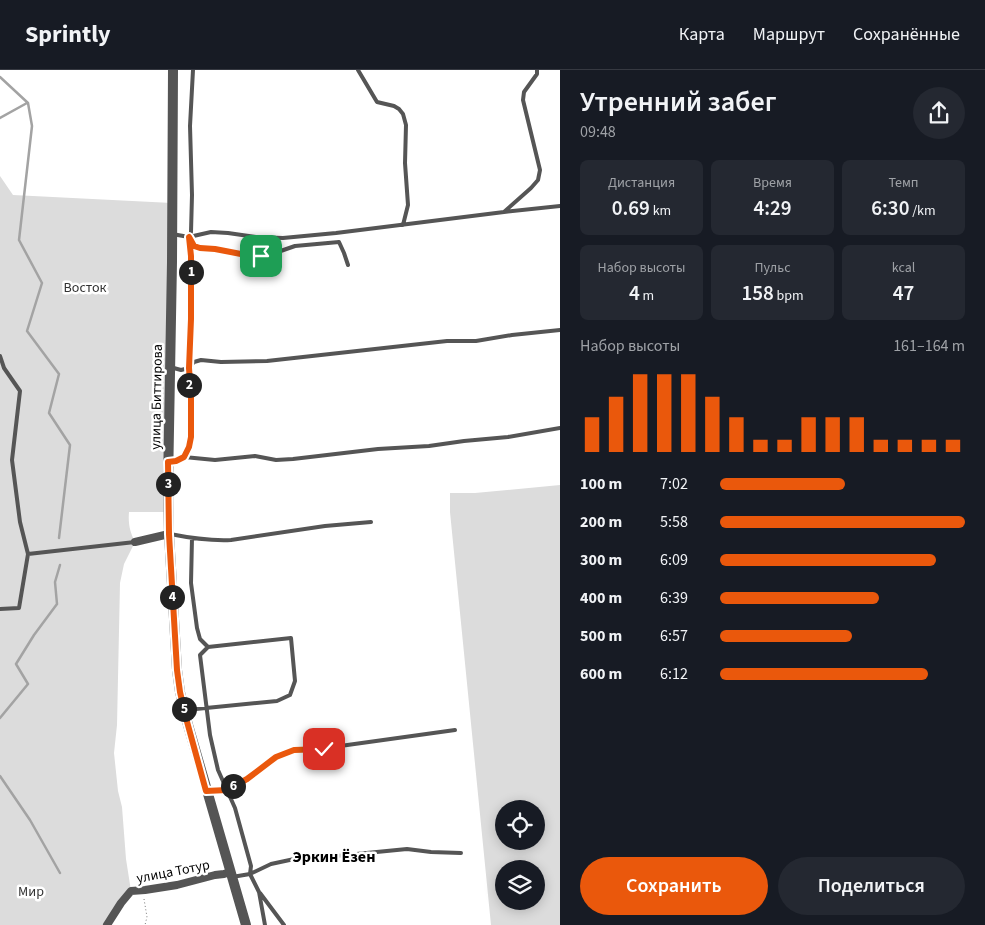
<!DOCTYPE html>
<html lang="ru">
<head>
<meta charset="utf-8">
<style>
	body { margin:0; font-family:"Source Sans 3",sans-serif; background:#242831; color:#f1f3f6; height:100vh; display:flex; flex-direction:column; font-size:19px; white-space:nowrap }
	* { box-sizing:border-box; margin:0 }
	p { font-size:16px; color:#9ea1a6 }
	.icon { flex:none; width:28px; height:28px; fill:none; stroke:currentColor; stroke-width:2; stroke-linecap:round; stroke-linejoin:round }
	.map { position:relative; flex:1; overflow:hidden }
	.panel { display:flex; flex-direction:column; background:#171b24; width:425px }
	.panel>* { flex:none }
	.fabs { position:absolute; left:495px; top:730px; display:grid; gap:10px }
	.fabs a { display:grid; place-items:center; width:50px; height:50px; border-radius:50%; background:#171b24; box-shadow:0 2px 12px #0003; font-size:25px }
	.pin { position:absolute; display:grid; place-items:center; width:42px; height:42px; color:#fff; margin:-21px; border-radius:10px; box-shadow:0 2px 8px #0006 }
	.km { position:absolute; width:25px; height:25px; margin:-12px; border-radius:50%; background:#222; color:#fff; font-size:14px; line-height:25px; text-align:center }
	.round { display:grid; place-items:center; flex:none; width:52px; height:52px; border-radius:26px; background:#242831 }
	.summary { display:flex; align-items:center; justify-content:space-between; height:85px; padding:0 20px }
	h1 { font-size:28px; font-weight:600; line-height:38px }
	.figures { display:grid; grid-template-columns:repeat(3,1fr); gap:8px; height:85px; padding:5px 20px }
	.figures div { display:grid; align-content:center; border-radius:8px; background:#242831; text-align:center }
	.figures b { font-size:21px; font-weight:600 }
	.figures small { font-size:14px; font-weight:400 }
	.figures p { font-size:14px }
	.chart { height:140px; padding:10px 20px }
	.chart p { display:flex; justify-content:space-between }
	.chart svg { width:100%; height:90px; margin-top:5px; stroke:#ea580c; stroke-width:6 }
	.primary-button { display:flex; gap:10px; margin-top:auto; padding:10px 20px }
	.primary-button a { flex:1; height:58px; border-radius:30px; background:#ea580c; color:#fff; font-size:20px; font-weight:600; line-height:58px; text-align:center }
	.primary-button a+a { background:#242831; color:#f1f3f6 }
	ul { padding:0 20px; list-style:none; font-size:16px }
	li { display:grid; grid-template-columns:80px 60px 1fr; align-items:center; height:38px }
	li i { height:12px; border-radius:6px; background:#ea580c }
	header { display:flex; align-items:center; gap:30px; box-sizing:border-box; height:70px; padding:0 25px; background:#171b24; border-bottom:1px solid #363941 }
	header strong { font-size:24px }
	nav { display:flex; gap:28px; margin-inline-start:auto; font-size:18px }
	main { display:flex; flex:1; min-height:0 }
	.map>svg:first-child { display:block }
	.green { fill:#dcdcdc; fill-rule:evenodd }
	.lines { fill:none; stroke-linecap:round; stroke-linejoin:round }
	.stream { stroke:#a3a3a3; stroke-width:2.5 }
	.path { stroke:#777; stroke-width:1; stroke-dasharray:1 2.5; stroke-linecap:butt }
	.service { stroke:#555; stroke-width:4 }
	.minor { stroke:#555; stroke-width:8 }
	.tertiary { stroke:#555; stroke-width:10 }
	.route-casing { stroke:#fff; stroke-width:10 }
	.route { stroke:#ea580c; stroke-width:6 }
	.labels { text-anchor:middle; stroke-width:5; stroke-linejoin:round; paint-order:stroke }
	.park-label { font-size:14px; fill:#333; stroke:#fff }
	.street-label { font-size:14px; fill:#000; stroke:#fff }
	.quarter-label { font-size:16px; font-weight:bold; fill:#000; stroke:#fff }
</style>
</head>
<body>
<header>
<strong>Sprintly</strong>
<nav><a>Карта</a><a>Маршрут</a><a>Сохранённые</a></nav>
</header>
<main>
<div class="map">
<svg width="560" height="855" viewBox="0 0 560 855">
	<rect width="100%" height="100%" fill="#fff"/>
	<path class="green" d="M0,106L13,125L172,133L169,442H129C128,454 130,462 135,472L124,494L120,513L117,655L114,683L118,721L122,737L126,789L131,821L107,855H0Z
		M560,415V855H491L450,442V423H475ZM504,739H536V771H504ZM504,799H536V831H504Z"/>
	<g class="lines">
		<path class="stream" d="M0,7L28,33L32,56L19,170L42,213L27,261L59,304L49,343L70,375L59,468
			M0,48L27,33
			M0,648L28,614L16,594L34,565L57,534L55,512L60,495
			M0,706L30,750L60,803"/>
		<path class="path" d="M144,829L147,847L145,855"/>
		<path class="service" d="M358,0L377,32L394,36L399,39L403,44L406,55L405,93L408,135L403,155
			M504,142L531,118L538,110L540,100L523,30L524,22L537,4V0
			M172,164L189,167L211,162L228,163L256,167L283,168L336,163L504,142L560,136
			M190,169L194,176L200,178L215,179L246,185L261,186L272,184L295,176L339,172L344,183L348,195
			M0,286L4,298L20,321L12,390L20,452L28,484L135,472
			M170,297L181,300L189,298L194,292L201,290L221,292L267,291L447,271H476L512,265L560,260
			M184,387L189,377L191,367V326L189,298L191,249V186L189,167L191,162L192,125L190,56L193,0
			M171,391H176L184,387L215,390L255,386L276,390L293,389L378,379L429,376L464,371L508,367L560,358
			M170,464C190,468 210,471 231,470L325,456L371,452
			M0,539L19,538L28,484
			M208,577L200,585L210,665L218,700L235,738L251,796L250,804L259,822L265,855
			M186,640L277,631L290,625L295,611L291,568L208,577L200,569L197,558L191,513L192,468
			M207,721L227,720L247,709L276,687L294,680L324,679L333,677L455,660
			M232,807L250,804L271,794L299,788L326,787L407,779L431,782L461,783
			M260,823L284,855"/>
		<path class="minor" d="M135,472L169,464
			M107,855L121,833L131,821L145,820L177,815L215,805L224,804L230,802"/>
		<path class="tertiary" d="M173,0L172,192L168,415L169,464L177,600L180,622L186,648L246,855"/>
	</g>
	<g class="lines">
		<defs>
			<path id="route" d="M261,186L246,185L215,179L200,178L194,176L189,167L191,186V249L189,298L191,326V367L189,377L184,387L176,391L168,392L169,464L177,600L180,622L186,648L206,721L227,720L247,709L276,687L294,680L324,679"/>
		</defs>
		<use href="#route" class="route-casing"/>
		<use href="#route" class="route"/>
	</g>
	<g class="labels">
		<g class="park-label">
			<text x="85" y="222">Восток</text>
			<text x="31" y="826">Мир</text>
		</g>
		<g class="street-label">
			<text transform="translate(156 327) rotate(-89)" y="5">улица Биттирова</text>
			<text transform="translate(173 801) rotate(-11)" y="5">улица Тотур</text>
		</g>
		<g class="quarter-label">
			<text x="334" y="792">Эркин Ёзен</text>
		</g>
	</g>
</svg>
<div class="fabs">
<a><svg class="icon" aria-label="locate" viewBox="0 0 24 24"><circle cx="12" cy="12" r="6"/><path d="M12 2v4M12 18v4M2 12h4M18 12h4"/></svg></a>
<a><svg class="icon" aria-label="layers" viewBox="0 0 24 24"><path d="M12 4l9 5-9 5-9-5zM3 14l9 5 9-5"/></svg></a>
</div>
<div class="pin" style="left:261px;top:186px;background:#1e9e55"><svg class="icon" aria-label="arrive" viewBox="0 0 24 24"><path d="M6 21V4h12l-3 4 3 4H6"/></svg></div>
<div class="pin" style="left:324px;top:679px;background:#d93025"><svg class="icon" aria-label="check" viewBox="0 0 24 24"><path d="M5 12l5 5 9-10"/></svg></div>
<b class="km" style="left:191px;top:202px">1</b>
<b class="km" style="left:189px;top:315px">2</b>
<b class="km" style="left:168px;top:414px">3</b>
<b class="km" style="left:172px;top:527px">4</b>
<b class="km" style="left:184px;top:639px">5</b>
<b class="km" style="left:233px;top:716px">6</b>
</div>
<section class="panel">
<div class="summary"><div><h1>Утренний забег</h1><p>09:48</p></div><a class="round"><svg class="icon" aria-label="share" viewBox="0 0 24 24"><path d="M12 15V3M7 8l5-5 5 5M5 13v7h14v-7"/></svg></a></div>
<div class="figures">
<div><p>Дистанция</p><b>0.69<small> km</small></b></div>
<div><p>Время</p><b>4:29</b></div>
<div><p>Темп</p><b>6:30<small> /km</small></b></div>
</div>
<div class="figures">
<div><p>Набор высоты</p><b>4<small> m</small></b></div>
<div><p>Пульс</p><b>158<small> bpm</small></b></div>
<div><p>kcal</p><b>47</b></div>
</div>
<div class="chart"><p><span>Набор высоты</span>161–164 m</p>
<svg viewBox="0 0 160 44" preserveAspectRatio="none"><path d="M5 44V27M15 44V17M25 44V6M35 44V6M45 44V6M55 44V17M65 44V27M75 44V38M85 44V38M95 44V27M105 44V27M115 44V27M125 44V38M135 44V38M145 44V38M155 44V38"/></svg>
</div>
<ul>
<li><b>100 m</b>7:02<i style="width:51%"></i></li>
<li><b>200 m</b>5:58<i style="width:100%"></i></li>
<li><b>300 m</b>6:09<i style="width:88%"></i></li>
<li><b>400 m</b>6:39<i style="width:65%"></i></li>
<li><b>500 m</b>6:57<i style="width:54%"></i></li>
<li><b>600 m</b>6:12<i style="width:85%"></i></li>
</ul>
<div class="primary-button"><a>Сохранить</a><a>Поделиться</a></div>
</section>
</main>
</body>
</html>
